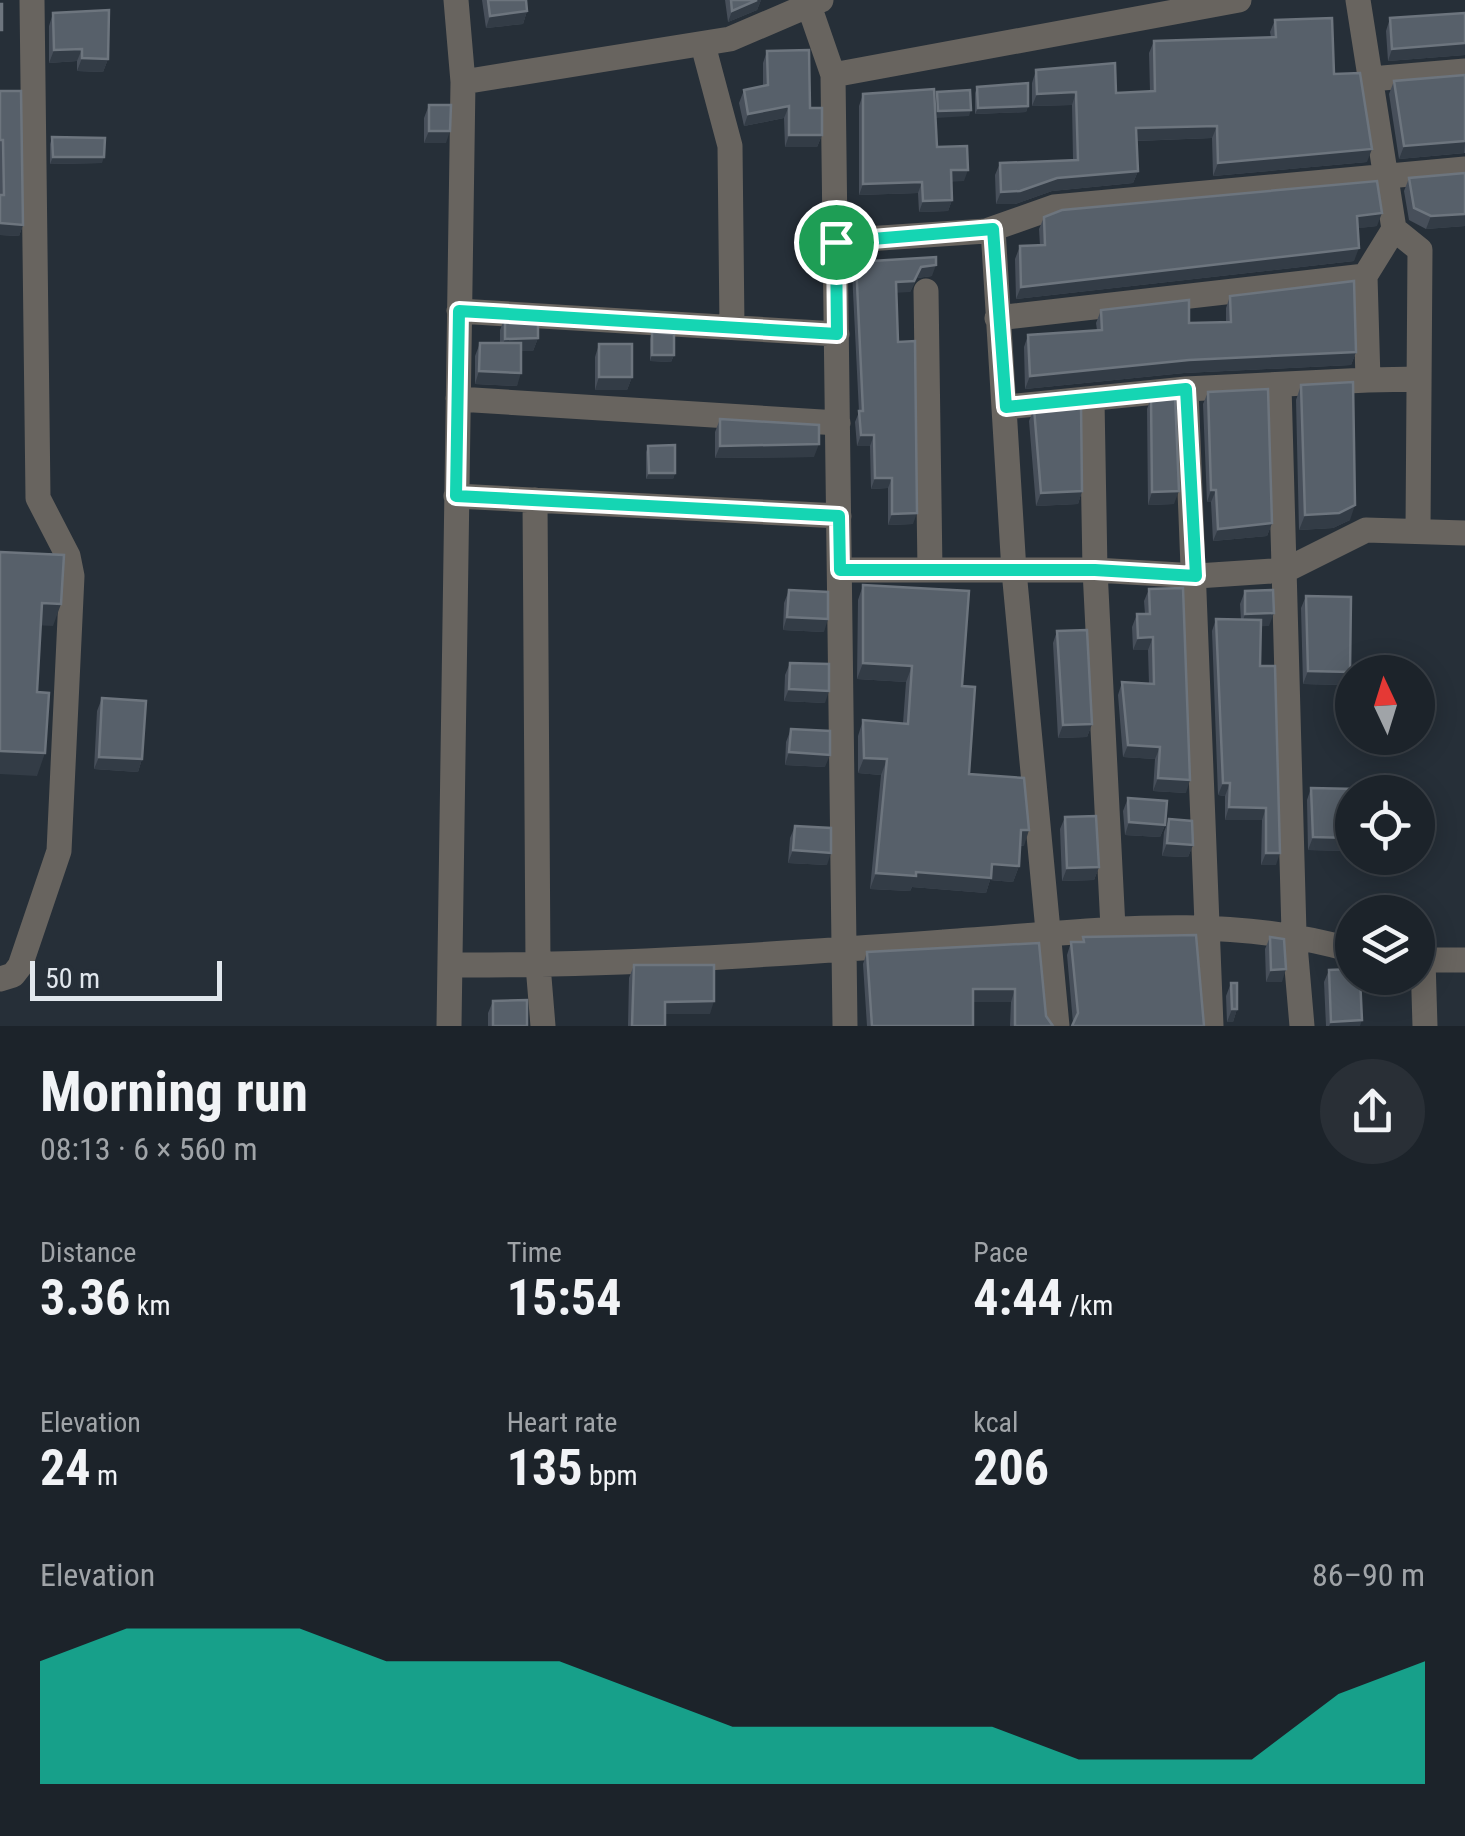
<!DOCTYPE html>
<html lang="en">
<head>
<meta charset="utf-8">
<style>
	body { margin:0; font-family:"Roboto Condensed",sans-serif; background:#292f36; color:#f1f3f6; height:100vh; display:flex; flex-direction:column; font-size:38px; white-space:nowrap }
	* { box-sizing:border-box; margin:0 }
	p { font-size:32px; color:#a0a4a8 }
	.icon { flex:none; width:55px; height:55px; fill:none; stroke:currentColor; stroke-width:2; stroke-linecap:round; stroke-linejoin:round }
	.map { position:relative; height:1026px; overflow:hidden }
	.drawer { display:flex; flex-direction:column; background:#1c232a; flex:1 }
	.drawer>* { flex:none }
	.needle { width:65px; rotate:356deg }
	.fabs { position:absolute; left:1335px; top:655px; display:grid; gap:20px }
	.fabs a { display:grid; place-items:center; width:100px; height:100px; border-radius:50%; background:#1c232a; box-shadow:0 5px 25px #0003,0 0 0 2px #3a4047; font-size:50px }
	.scale { position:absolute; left:30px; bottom:25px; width:192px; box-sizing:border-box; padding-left:10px; border:5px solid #e1e7ed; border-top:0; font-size:28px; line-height:35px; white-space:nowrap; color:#e1e7ed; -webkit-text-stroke:8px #262f38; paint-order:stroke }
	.pin { position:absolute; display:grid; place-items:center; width:85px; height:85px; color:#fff; margin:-42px; border:5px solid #fff; border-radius:50%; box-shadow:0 2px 10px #0007 }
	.round { display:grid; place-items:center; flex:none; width:105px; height:105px; border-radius:52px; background:#292f36 }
	.head { display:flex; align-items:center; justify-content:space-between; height:170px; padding:0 40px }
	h1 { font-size:55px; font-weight:700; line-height:75px }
	.figures { display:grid; grid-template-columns:repeat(3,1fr); gap:15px; height:170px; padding:10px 40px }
	.figures div { display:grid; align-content:center }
	.figures b { font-size:50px; font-weight:700 }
	.figures small { font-size:28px; font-weight:400 }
	.figures p { font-size:28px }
	.chart { height:280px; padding:20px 40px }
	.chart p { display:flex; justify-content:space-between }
	.chart svg { width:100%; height:180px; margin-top:10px; fill:#15d5b3; opacity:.7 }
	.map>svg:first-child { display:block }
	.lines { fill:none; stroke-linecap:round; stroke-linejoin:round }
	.minor { stroke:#68645f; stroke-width:25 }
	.wall { fill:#474f5a }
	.shaded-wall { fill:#333c46 }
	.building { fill:#57606a; stroke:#6d757e; stroke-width:2.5 }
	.route-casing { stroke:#fff; stroke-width:20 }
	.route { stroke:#15d5b3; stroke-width:12 }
</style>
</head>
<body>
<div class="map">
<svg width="1465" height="1026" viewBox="0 0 1465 1026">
	<rect width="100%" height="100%" fill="#262f38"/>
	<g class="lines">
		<path class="minor" d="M807,0L833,75L845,1026
			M1358,0L1394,229L1365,276L1368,380L1419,379
			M703,45L730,146L732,327
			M833,75L1239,0
			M1371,79L1465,71
			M463,82L730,39L821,0
			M993,229L1014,571L1057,1026
			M1394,229L1420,250L1418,531
			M836,241L986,231L1054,207L1465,169
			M926,291L930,570
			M459,311L837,334
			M997,318L1365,276
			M1279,385L1294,933L1302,1026
			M1186,389L1211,1026
			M458,399L838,423
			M1092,400L1095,570L1113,928
			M1006,407L1186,389L1368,380
			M456,496L839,516
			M535,500L538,965L543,1026
			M840,570H1095L1197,576L1286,570L1366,530L1465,533
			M1418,960H1465
			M1423,960L1425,1026
			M450,965C615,966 779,954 944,942C1083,933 1217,911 1352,950
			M0,979L13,975L20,966L59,851L72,576L68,556L38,498L32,0
			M449,1026L463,82L456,0"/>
	</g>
	<path class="wall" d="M482,0H526L527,11L523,24L486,28Z
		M725,0H761L757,10L728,22Z
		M53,13L108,59L103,72L77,71V61L49,63V26Z
		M1465,13V55L1388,61L1386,31L1390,18Z
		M1275,20L1334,74L1367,162L1213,176L1212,138L1137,141L1138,171L1133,183L1052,191L1015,204H996L995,175L1000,163L1073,160L1072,105L1032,106V83L1036,70L1116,93L1150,91L1149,53L1154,41L1271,37L1270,32Z
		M767,51L810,108L822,135L817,147H785L784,118L744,126L739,103L744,90L763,86V63Z
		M1465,75V153L1399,159L1389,94L1394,81Z
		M977,87L1028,106L1026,112L975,114V93Z
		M0,91L23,225L19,236L0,235Z
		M863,94L937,147L964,181H952V200L948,211L919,212L918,193L859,195V106Z
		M429,105L446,143H424V118Z
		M52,137L102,163L50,164V144Z
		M1465,173V226L1426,229L1409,220L1404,191L1409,178Z
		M1044,217L1377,226L1358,228L1354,261L1016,299L1015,259L1020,246H1040L1039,229Z
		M856,262L932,276L917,278L910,292H896L898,342L913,524L888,525V488L871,489L870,446H857L855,422L859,412L852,272Z
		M1230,296L1356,352L1351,365L1184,373L1025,389L1024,347L1028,335L1097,330L1096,323L1101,310L1189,323L1226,322V308Z
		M505,317L538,338L533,351H521L517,386L475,384V356L480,343H500V330Z
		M652,332L674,355L671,362L650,361V339Z
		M599,344L632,377L627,390H595V357Z
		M1301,385L1350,520L1333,528L1299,530L1296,400Z
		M1208,392L1272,523L1267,536L1213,541L1211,502H1207L1203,404Z
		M1151,397L1174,504L1148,505L1147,409Z
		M1034,408L1082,491L1078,504L1036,506L1029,421Z
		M720,419L814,457L715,458V432Z
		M648,446L675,473L673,479H646V452Z
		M863,585L962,686L969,774L1024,846H1020L1019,866L1013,882L990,880L986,893L912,887L910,891L870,889L881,775L858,773V736L863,720L903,723L906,682L857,679L858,600Z
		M1149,589L1186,793L1153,791L1155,759L1123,757L1118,695L1122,682L1149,684L1148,650H1133L1132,627L1137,614H1145L1144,601Z
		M789,590L824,632L783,630L784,603Z
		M1245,591L1269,626H1261L1260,666L1276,865H1261L1262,820H1225V796L1218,795L1212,631L1216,619L1241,620L1240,604Z
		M1306,596L1350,672L1345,685L1303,684L1301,608Z
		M1057,631L1092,724L1087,737L1058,738L1053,643Z
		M790,663L825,703L784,701L785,675Z
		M102,698L142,759L138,772L94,769L97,711Z
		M791,729L825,767L785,765L786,742Z
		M1311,788L1350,851L1308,850L1307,800Z
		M1128,798L1165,825L1160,837L1125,835L1123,811Z
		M1065,817L1099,867L1094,880L1062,881L1060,829Z
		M1169,819L1193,845L1188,857L1162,856L1164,832Z
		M795,826L827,865L788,863L790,838Z
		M1083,937L1204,1026L1073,1023L1067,955L1071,942H1082Z
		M1270,937L1282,982H1266L1265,949Z
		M1039,943L1046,1016L1053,1026H1010L1011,1002H973V1026H867L863,964L867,952Z
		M634,965L710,1014H665V1026H628L629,978Z
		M1329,970L1360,1026H1326L1324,982Z
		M1231,983L1237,1009L1233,1022H1227L1226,996Z
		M493,1001L527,1026H488V1013Z"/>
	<path class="shaded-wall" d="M757,0H761L757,10L728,22L732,11Z
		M527,11L523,24L486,28L490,16Z
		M1465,43V55L1388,61L1392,49Z
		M82,49L77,61L49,63L54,50Z
		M82,58L108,59L103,72L77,71Z
		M1076,92L1072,105L1032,106L1037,94Z
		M789,106L784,118L744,126L748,114Z
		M1028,106L1026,112L975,114L978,108Z
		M971,110L969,116L936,118L938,111Z
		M1217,126L1212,138L1132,141L1136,128Z
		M429,131H450L446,143H424Z
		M789,135H822L817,147H785Z
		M1465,141L1464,153L1399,159L1404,146Z
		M1372,149L1367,162L1213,176L1218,163Z
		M53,157H104L102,163L50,164Z
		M951,170H968L964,181L947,182Z
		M1138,171L1133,183L1052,191L1015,204H996L1001,192L1057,178Z
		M922,182L918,193L859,195L863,184Z
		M952,200L948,211L919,212L923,201Z
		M1382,213L1377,226L1353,229L1357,216Z
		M1465,214V226L1426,229L1431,216Z
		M0,223L23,225L19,236L0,235Z
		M1359,248L1354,261L1016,299L1021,287Z
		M936,265L932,276L917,278L910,292L892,293L896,282L921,267Z
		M538,338L533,351H500L505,339Z
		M1356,352L1351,365L1184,373L1025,389L1030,376L1189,360Z
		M652,355H674L671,362L650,361Z
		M479,371L521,373L517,386L475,384Z
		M599,377H632L627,390H595Z
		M861,435H874L870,446H857Z
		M819,444L814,457L715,458L720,446Z
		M649,473H675L673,479H646Z
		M875,478H892L888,488L871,489Z
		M1211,490H1216L1211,502H1207Z
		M1082,491L1078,504L1036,506L1041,493Z
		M1179,491L1174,504L1148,505L1152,492Z
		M1355,505L1350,520L1333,528L1299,530L1305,515Z
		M917,513L913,524L888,525L892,514Z
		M1272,523L1267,536L1213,541L1218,529Z
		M42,603L61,604L53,626L34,625Z
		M1274,613L1269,626L1241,627L1245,614Z
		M787,617L828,619L824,632L783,630Z
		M1153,637L1148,650H1133L1138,638Z
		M863,663L912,666L906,682L857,679Z
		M1308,671L1350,672L1345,685L1303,684Z
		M789,689L829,691L825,703L784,701Z
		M1092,724L1087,737L1058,738L1063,725Z
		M1128,745L1160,747L1155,759L1123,757Z
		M0,751L45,753L37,776L0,774Z
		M789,752L830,755L825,767L785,765Z
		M99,757L142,759L138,772L94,769Z
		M864,758L887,759L881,775L858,773Z
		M1158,778L1190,780L1186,793L1153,791Z
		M1223,783H1230L1225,796L1218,795Z
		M1229,807L1266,808L1262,820H1225Z
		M1129,822L1165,825L1160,837L1125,835Z
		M1021,830H1029L1024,846L1015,845Z
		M1313,837L1352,838V843L1350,851L1308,850Z
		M1167,843L1193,845L1188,857L1162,856Z
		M793,850L831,853L827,865L788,863Z
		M1266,853H1280L1276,865H1261Z
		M992,864L1019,866L1013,882L990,880L986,893L912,887L910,891L870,889L876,873L916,872Z
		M1099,867L1094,880L1062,881L1067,868Z
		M1286,969L1282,982H1266L1271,970Z
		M973,989H1015L1011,1002H969Z
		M714,1001L710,1014H660L665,1002Z
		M1232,1009H1237L1233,1022H1227Z
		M1362,1020L1360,1026H1329L1331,1022Z"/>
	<path class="building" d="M488,0H526L527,11L490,16Z
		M731,0H757L732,11Z
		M0,4H2V30H0Z
		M109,10L108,59L82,58V49L54,50L53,13Z
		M1465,13V43L1392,49L1390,18Z
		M1332,18L1334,74L1360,73L1372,149L1218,163L1217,126L1136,128L1138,171L1057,178L1020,191L1001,192L1000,163L1078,160L1076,92L1037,94L1036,70L1115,63L1116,93L1155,91L1154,41L1276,37L1275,20Z
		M809,50L810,108H822V135H789V106L748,114L744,90L768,85L767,51Z
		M1465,75V141L1404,146L1394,81Z
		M1028,83V106L978,108L977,87Z
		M934,89L937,147L967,146L968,170H951L952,200L923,201L922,182L863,184V94Z
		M970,90L971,110L938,111L937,92Z
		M0,91H21L23,225L0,223V195H4L3,140H0Z
		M429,105H451L450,131H429Z
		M52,137L105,138L104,157H53Z
		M1465,173V214L1431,216L1414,208L1409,178Z
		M1377,181L1382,213L1357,216L1359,248L1021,287L1020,246L1045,245L1044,217L1062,210Z
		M936,257V265L921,267L914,281L896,282L898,342L915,341L917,513L892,514V478H875L874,435H861L859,411H863L856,262Z
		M1354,281L1356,352L1189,360L1030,376L1028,335L1102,330L1101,310L1189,300V323L1231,322L1230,296Z
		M505,317L538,319V338L505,339Z
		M652,332L674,334V355H652Z
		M480,343H521V373L479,371Z
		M599,344H632V377H599Z
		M1353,382L1355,505L1339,513L1305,515L1301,385Z
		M1268,389L1272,523L1218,529L1216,490H1211L1208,392Z
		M1175,394L1179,491L1152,492L1151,397Z
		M1081,404L1082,491L1041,493L1034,408Z
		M720,419L819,425V444L720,446Z
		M675,445V473H649L648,446Z
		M0,552L64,555L61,604L42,603L37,692L49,693L45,753L0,751Z
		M863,585L969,591L962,686L975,687L969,774L1024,778L1029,830H1021L1019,866L992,864L991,878L916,872V876L876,873L887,759L864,758L863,720L908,724L912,666L863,663Z
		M1183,588L1190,780L1158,778L1160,747L1128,745L1122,682L1154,684L1153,637L1138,638L1137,614H1150L1149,589Z
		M789,590L828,592V619L787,617Z
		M1273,590L1274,613L1245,614V591Z
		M1306,596L1351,597L1350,672L1308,671Z
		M1216,619L1261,620L1260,666H1275L1280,853H1266V808L1229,807L1230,783H1223Z
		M1087,630L1092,724L1063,725L1057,631Z
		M790,663L829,664V691L789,689Z
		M102,698L146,701L142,759L99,757Z
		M791,729L830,731V755L789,752Z
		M1311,788L1356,789V792H1352V838L1313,837Z
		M1128,798L1167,801L1165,825L1129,822Z
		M1096,816L1099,867L1067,868L1065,817Z
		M1169,819L1192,821L1193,845L1167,843Z
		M795,826L831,828V853L793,850Z
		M1196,935L1204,1026H1072L1078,1013L1071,942H1084L1083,937Z
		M1270,937L1284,939L1286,969L1271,970Z
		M1039,943L1046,1016L1053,1026H1015V989H973V1026H872L867,952Z
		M634,965H714V1001L665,1002V1026H632Z
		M1352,969V978H1360L1362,1020L1331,1022L1329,970Z
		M1231,983H1237V1009H1232Z
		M527,1000V1026H493V1001Z"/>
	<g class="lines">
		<defs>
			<path id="route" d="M993,229L1006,407L1186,389L1196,576L1095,570H840L839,516L456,496L459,311L837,334L836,242Z"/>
		</defs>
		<use href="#route" class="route-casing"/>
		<use href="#route" class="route"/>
	</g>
</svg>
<div class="fabs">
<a><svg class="needle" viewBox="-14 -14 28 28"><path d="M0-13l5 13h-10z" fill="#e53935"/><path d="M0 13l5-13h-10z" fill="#a0a4a8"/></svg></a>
<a><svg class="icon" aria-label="locate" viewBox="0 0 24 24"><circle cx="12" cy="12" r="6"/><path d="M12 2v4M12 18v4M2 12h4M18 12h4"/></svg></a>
<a><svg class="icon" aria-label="layers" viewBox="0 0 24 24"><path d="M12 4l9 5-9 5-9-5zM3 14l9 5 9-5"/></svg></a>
</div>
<div class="scale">50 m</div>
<div class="pin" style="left:836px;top:242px;background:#1e9e55"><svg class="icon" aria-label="arrive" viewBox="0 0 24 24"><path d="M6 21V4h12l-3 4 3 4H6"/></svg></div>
</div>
<section class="drawer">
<div class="head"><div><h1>Morning run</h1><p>08:13 · 6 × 560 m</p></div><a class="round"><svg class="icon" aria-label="share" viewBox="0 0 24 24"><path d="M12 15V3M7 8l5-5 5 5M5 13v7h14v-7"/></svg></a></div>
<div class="figures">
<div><p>Distance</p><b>3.36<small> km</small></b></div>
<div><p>Time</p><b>15:54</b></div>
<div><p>Pace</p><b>4:44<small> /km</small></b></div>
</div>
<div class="figures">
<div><p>Elevation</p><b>24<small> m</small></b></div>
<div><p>Heart rate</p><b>135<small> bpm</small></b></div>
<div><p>kcal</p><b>206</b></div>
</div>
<div class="chart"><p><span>Elevation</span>86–90 m</p>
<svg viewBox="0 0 160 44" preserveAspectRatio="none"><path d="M0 44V14L10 6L20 6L30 6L40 14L50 14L60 14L70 22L80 30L90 30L100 30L110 30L120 38L130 38L140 38L150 22L160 14V44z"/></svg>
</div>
</section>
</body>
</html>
